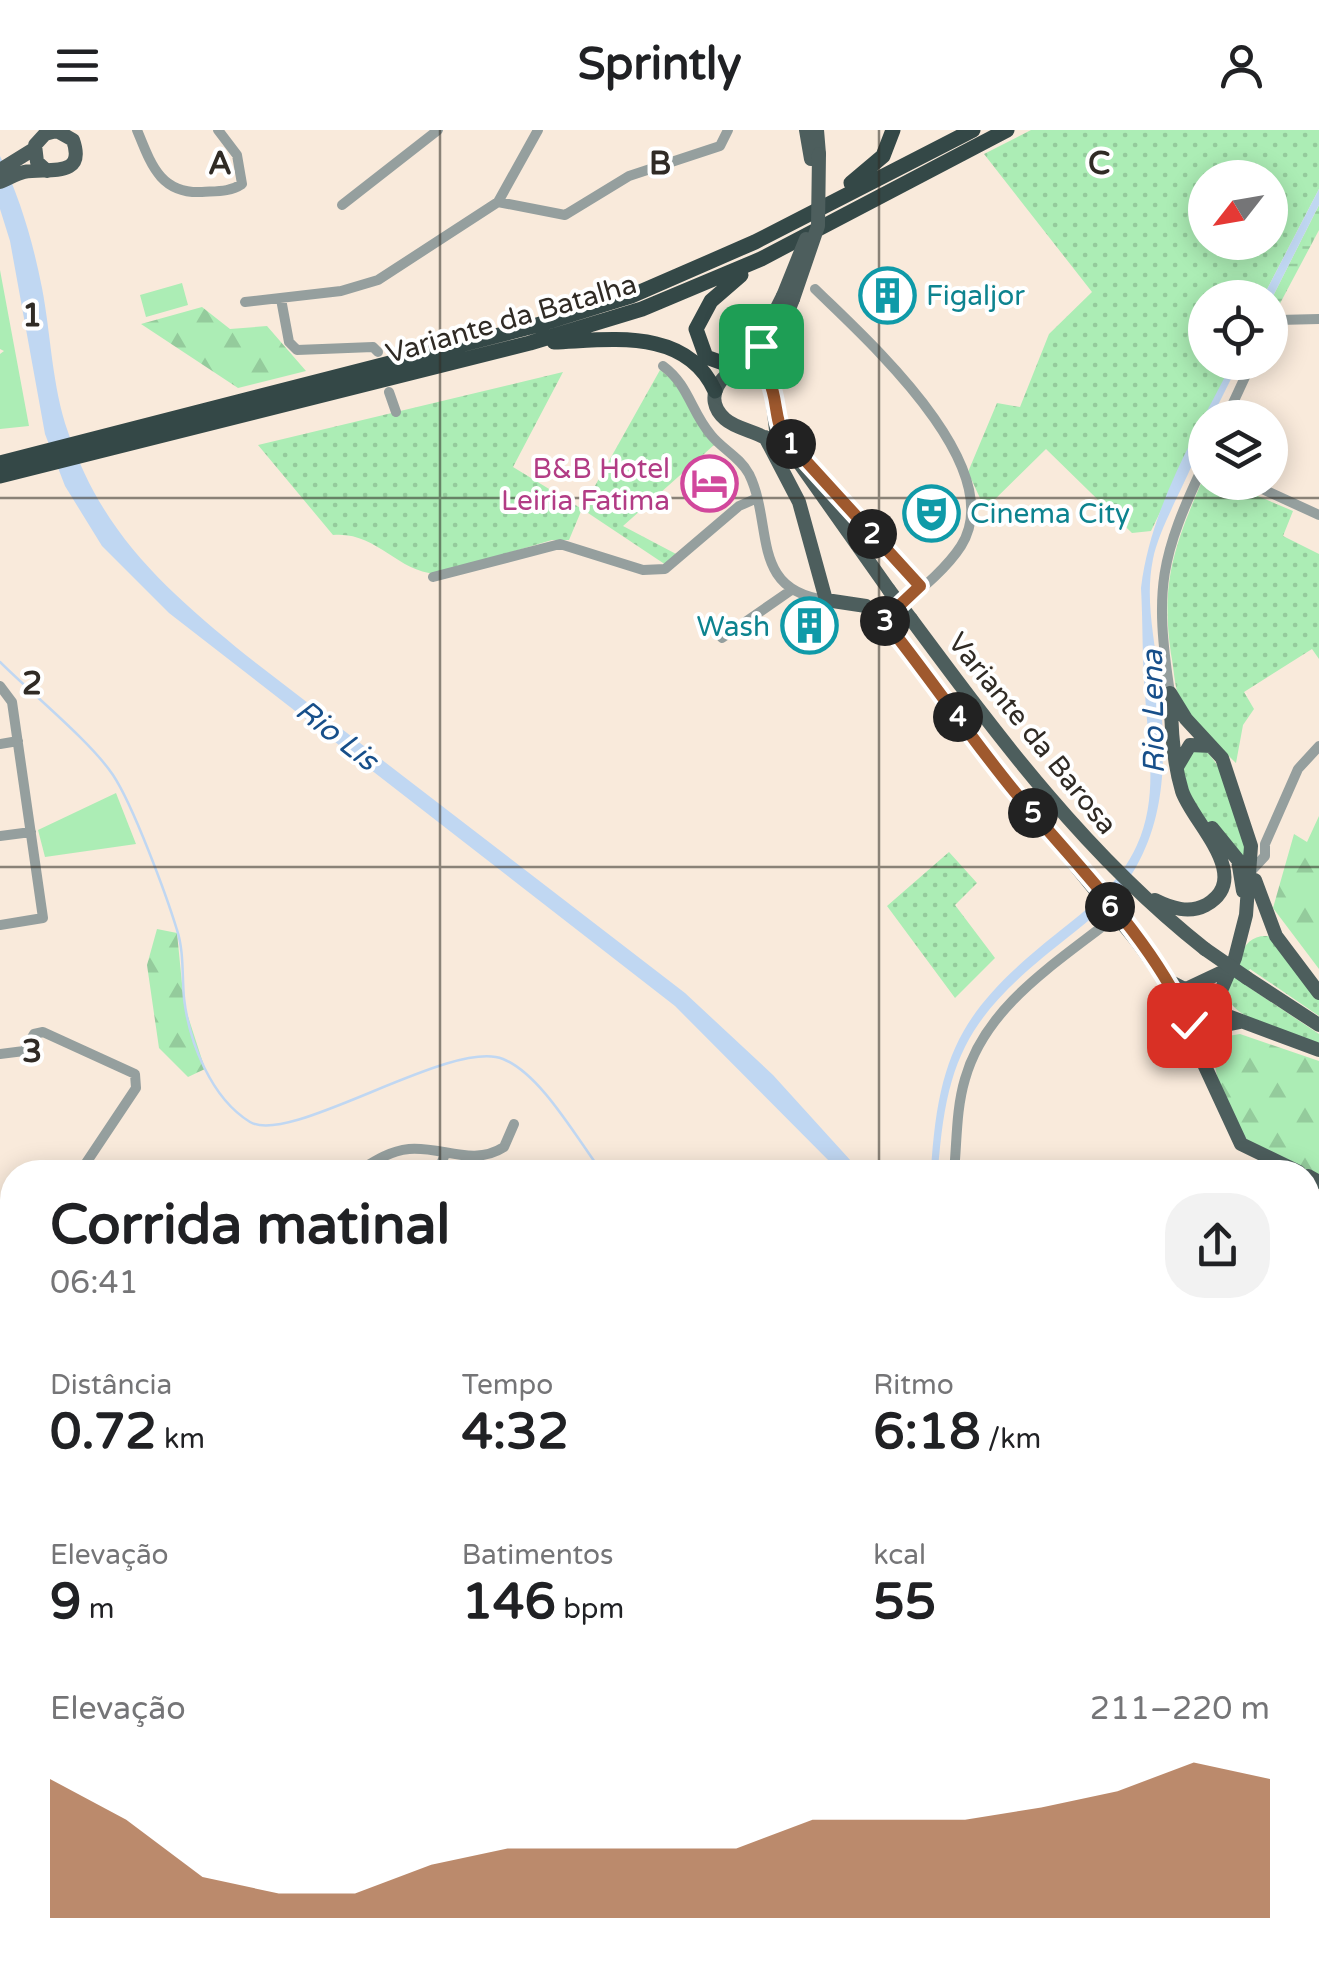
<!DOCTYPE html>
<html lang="pt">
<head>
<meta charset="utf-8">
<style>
	body { margin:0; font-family:"Varela Round",sans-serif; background:#f2f2f2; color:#202124; height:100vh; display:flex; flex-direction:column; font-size:38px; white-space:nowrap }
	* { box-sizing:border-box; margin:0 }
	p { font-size:32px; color:#757577 }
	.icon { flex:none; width:55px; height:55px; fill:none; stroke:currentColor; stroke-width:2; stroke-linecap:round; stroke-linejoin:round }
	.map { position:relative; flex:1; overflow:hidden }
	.side { position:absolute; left:0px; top:1030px; width:1320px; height:812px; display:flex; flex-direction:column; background:#fff; border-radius:40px 40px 0 0; box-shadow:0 5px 25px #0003 }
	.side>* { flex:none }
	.needle { width:65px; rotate:239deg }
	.tools { position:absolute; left:1188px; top:30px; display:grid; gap:20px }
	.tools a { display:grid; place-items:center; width:100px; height:100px; border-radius:50%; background:#fff; box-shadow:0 5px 25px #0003; font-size:50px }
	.pin { position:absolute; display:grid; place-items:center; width:85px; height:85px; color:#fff; margin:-42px; border-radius:20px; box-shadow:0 5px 15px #0006 }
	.km { position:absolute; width:50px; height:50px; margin:-25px; border-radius:50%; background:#222; color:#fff; font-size:28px; line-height:50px; text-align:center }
	.round { display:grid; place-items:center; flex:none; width:105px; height:105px; border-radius:40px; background:#f2f2f2 }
	.overview { display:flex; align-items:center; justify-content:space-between; height:170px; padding:0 50px }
	h1 { font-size:55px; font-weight:700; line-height:75px }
	.figures { display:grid; grid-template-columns:repeat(3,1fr); gap:15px; height:170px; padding:10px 50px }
	.figures div { display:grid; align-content:center }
	.figures b { font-size:50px; font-weight:700 }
	.figures small { font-size:28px; font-weight:400 }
	.figures p { font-size:28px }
	.chart { height:280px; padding:20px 50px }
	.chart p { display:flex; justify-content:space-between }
	.chart svg { width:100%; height:180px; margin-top:10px; fill:#9f592e; opacity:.7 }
	header { display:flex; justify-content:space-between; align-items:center; height:130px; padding:0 50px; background:#fff; font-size:45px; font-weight:700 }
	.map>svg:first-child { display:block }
	.grass { fill:url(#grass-dots); fill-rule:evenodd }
	.forest { fill:url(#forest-firs) }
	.wetland { fill:url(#wetland-marsh) }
	.garden { fill:#acedb5 }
	.water { fill:#c0d7f2 }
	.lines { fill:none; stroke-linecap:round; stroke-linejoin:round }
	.stream { stroke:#c0d7f2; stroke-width:2.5 }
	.canal { stroke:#c0d7f2; stroke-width:9 }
	.river { stroke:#c0d7f2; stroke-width:15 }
	.minor { stroke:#959f9e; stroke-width:10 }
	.major { stroke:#4d5e5d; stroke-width:14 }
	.highway { stroke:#344847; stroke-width:15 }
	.rail { stroke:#5e574f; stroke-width:2.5 }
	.major-bridge { stroke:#4d5e5d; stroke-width:14 }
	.route-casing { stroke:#fff; stroke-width:20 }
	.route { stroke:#9f592e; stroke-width:12 }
	.grid { fill:none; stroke:#302b25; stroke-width:2.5; stroke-opacity:0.55 }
	.labels { text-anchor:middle; stroke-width:8; stroke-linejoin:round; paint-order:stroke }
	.culture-label { font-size:28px; fill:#0d838f; stroke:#fff; text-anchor:start }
	.street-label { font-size:28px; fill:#302b25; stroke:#fff }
	.hotel-label { font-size:28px; fill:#b23c85; stroke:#fff; text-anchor:end }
	.water-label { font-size:30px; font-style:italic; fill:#174f8a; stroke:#fff }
	.grid-label { font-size:32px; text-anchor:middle; font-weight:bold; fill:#302b25; stroke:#fff; stroke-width:8; stroke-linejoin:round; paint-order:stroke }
</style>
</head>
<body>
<header><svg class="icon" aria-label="menu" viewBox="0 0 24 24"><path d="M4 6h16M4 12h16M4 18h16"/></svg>Sprintly<svg class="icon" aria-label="person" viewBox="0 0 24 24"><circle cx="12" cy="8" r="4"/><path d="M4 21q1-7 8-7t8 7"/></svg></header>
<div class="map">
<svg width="1319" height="1842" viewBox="0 0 1319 1842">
	<defs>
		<pattern id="grass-dots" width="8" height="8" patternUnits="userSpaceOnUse" patternTransform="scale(2.5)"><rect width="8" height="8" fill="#acedb5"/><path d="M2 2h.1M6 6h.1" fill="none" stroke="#94cb9c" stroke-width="1.8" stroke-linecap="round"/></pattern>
		<pattern id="forest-firs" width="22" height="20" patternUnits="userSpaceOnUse" patternTransform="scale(2.5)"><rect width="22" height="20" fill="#acedb5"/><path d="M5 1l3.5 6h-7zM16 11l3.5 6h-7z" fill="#94cb9c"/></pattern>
		<pattern id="wetland-marsh" width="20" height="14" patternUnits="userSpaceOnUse" patternTransform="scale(2.5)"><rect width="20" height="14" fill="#acedb5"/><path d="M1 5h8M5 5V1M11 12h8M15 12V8" fill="none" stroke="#94cb9c"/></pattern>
	</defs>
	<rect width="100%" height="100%" fill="#f9eadb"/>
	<path class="grass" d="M1031,0H1319V59L1263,167L1205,168V232L1232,233L1151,401L1132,403L1046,319L985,379L968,342L997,273L1020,277L1049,204L1092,162L984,24ZM1205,48H1270V112H1205Z
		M660,240C686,257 693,292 714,315L623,396L678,425L666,435L582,379L569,410H552L436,444C396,441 376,401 333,405L258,315L563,242L513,337L582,379Z
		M1205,344V352L1227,353L1293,381L1283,406L1319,424V529L1312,519L1244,562L1254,579L1243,595L1236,633C1217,614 1192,595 1180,570C1174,556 1174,538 1171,524C1160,449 1176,412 1205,344Z
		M1202,617C1232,644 1240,694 1248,732C1219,702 1171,668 1187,622Z
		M949,722L977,753L955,775L995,828L955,868L887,776Z
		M1268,806L1319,868V886L1250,839L1241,852L1319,904V916C1297,907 1229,889 1227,864C1226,852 1235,837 1240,827C1245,813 1253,805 1268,806Z
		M1319,1158V1682L1308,1670V1163Z"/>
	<path class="forest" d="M202,177L230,199L267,196L306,241L238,258L141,194Z
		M1319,686V839L1273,778L1294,704L1307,712Z
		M157,799L177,803L184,874L205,939L188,947L159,918L147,835Z
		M1240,904L1319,931V1046L1242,1008L1218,951L1213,925L1222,907Z"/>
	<path class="wetland" d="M1319,75V100L1276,181H1270V172Z"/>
	<path class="garden" d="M0,140L29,296L0,299V224L4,221L0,219Z
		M182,153L188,175L146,187L140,165Z
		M116,663L136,714L45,727L38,700Z"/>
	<path class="water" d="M0,26C20,68 33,112 42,158C51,205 52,256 68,302C102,404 166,460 247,526L685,863L773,945L861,1042H840L675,876L169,483L102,416L65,356L45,304L10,111L0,79Z
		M1319,59V75L1270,172V168L1263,167Z
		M1232,233H1239L1212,287L1205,288C1205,326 1162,385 1153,429C1145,468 1154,505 1158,543C1165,609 1170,677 1136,737C1118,769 1091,789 1062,812C970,885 946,924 938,1042H931C938,922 962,879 1056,804C1088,779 1120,753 1137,715C1159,666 1148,616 1145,564C1142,529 1143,493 1141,458C1151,376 1195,306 1232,233Z"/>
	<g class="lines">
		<path class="stream" d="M0,532C31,563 91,612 113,645C133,675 166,764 177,800C184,821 182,846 184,868C189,912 211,968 250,992C291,1016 451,908 503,929C541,944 577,1009 602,1042"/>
		<path class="canal" d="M1308,1686L1319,1693
			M702,1842L706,1830
			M875,1842L878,1830
			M1084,1842L1086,1830"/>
		<path class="river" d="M851,1842L853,1830"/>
		<path class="minor" d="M137,0C151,34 160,64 202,62C217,61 230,62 242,54L237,25L218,0
			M498,72L565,85L629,46L720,16L728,0
			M342,75L438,0
			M815,159C865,208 1011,337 961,416C943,444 909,468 884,490
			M281,169L289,212L297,220L373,217L378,222
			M245,172L341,161L378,150L498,72L538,0
			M1270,197L1278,190L1319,189
			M663,236C689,255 691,282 711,305C722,319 740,327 749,344C774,395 749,460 826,470
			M389,262L396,282
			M1226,288L1252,232
			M1247,352L1319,385
			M433,447L560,414L643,440L665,439L739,376L755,369
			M722,508L790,461
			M0,556L12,572L43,788L0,795
			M1170,563C1154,458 1160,427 1205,332
			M0,614L18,611
			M0,706L31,702
			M1252,740L1265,726V714L1298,639L1319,616
			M0,924L24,921L34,904L43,902L135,944L136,958L80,1042
			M357,1042C373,1032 389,1021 409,1019C442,1016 473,1037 504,1017L514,994
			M438,1042L445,1024
			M473,1042L483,1026
			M954,1042C957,1012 956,979 965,949C986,874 1060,831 1117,785
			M0,1150L12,1156
			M0,1435L12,1438
			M1308,1675L1319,1685
			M0,1745L12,1737
			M538,1842L541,1830
			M881,1842L884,1830"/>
		<path class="major" d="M806,0L811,29
			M817,0L819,24
			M0,40L34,19
			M47,41L37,32L35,15L45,4L56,1
			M0,52C8,49 16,44 24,42C45,37 87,50 73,10L55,0
			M793,169L768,232L776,300L889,460
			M747,237L783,166
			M768,248L747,237C722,239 701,268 725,289C736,299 756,301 769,310
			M765,307L799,372L826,470L866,476L884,490L999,642L1136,810L1177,867L1202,926
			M810,335L921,456
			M911,489C1000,609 1087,726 1205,819
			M1170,563L1186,589L1222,628L1251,716L1246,785L1235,828L1205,898L1203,932L1241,1014L1299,1042
			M1177,637L1190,615L1211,616
			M1212,698L1238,730L1243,761
			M1255,750L1276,806L1319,863
			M1155,770C1171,778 1189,784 1206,775C1255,747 1192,692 1182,661C1173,631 1171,601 1171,569
			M1247,848L1319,895
			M1165,849L1202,868L1212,879
			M1186,859L1220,843
			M1177,867L1319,920
			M1202,916L1221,896L1240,892
			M1308,1046L1319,1052
			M0,1260L12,1349
			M0,1576L12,1575
			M1202,1830L1215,1842"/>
		<path class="highway" d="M851,53L883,26L893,0
			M554,212C611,210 686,197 715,261
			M737,238L706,227L696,199L711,171L741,145
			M0,333L534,196L631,166L755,112L973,0
			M0,346L530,213L642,179L761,129L1007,0"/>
		<path class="rail" d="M0,1651L12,1644
			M1308,1698L1319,1705"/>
		<path class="major-bridge" d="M783,166L806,109
			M793,169L818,96L819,24
			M889,460L911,489
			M1205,819L1247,848"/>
	</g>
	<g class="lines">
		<defs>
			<path id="route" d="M761,216L747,236C784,245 769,282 785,308L920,456L884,490C929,546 969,606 1015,662C1070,728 1158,815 1189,895"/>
		</defs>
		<use href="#route" class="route-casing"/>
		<use href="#route" class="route"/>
	</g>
	<path class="grid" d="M440,0V1042M879,0V1042M0,368H1319M0,737H1319M0,1105H12M1308,1105H1319M0,1474H12M1308,1474H1319M440,1830V1842M879,1830V1842"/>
	<defs>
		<symbol id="building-ring" viewBox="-11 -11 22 22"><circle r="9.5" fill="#fff" stroke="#0f9aa8" stroke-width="1.5"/><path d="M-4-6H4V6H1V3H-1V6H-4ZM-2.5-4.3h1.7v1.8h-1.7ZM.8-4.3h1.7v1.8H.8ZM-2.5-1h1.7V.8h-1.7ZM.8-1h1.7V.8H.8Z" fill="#0f9aa8"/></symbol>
		<symbol id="hotel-ring" viewBox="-11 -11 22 22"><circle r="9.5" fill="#fff" stroke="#d1479c" stroke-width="1.5"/><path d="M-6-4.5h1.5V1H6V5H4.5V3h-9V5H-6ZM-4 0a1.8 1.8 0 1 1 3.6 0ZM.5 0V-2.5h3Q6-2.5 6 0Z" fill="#d1479c"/></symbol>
		<symbol id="theatre-ring" viewBox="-11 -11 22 22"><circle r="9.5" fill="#fff" stroke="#0f9aa8" stroke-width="1.5"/><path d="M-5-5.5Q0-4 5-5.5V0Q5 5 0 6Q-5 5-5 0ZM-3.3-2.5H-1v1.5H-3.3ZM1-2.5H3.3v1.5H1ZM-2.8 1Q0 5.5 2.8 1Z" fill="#0f9aa8"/></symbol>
	</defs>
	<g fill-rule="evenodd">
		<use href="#building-ring" x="856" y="134" width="63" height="63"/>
		<use href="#hotel-ring" x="678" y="322" width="63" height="63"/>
		<use href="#theatre-ring" x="900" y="352" width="63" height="63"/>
		<use href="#building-ring" x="778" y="464" width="63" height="63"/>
	</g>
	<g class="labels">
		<g class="culture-label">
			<text x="926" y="175">Figaljor</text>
			<text x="970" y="393">Cinema City</text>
			<text x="770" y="506" text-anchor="end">Wash</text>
		</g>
		<g class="street-label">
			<text transform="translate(511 188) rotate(-16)" y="10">Variante da Batalha</text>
			<text transform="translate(1033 603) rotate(51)" y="10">Variante da Barosa</text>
		</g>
		<g class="hotel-label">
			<text x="670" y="348">B&amp;B Hotel<tspan x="670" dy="32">Leiria Fatima</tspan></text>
		</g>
		<g class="water-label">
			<text transform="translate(1153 582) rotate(-91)" y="10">Rio Lena</text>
			<text transform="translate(337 605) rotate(38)" y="10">Rio Lis</text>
		</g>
	</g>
	<g class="grid-label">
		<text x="220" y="44">A</text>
		<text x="660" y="44">B</text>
		<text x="1099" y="44">C</text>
		<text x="32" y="196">1</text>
		<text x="32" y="564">2</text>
		<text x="32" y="932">3</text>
	</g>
</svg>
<div class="tools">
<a><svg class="needle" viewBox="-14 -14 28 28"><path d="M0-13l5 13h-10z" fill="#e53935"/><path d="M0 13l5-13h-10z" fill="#757577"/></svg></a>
<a><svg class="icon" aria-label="locate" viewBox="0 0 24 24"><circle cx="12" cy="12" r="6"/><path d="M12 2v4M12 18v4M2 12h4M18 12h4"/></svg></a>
<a><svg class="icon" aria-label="layers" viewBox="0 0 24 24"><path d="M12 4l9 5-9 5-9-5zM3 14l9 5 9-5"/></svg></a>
</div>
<div class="pin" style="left:761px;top:216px;background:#1e9e55"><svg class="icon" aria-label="arrive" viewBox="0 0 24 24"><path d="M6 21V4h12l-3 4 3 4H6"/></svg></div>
<div class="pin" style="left:1189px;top:895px;background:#d93025"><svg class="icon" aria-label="check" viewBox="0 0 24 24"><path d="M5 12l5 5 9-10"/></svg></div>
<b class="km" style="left:791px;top:314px">1</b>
<b class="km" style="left:872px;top:404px">2</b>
<b class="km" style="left:885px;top:491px">3</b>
<b class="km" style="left:958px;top:587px">4</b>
<b class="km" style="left:1033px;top:683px">5</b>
<b class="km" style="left:1110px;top:777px">6</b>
<section class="side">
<div class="overview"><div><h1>Corrida matinal</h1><p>06:41</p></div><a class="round"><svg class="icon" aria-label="share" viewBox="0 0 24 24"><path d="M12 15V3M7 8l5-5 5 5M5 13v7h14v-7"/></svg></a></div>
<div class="figures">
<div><p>Distância</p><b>0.72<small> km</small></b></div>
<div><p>Tempo</p><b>4:32</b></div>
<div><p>Ritmo</p><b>6:18<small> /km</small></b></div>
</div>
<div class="figures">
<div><p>Elevação</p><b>9<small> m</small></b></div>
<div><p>Batimentos</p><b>146<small> bpm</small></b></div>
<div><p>kcal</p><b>55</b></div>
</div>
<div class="chart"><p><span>Elevação</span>211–220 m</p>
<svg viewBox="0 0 160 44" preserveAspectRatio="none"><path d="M0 44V10L10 20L20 34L30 38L40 38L50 31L60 27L70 27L80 27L90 27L100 20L110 20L120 20L130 17L140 13L150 6L160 10V44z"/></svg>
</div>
</section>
</div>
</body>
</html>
